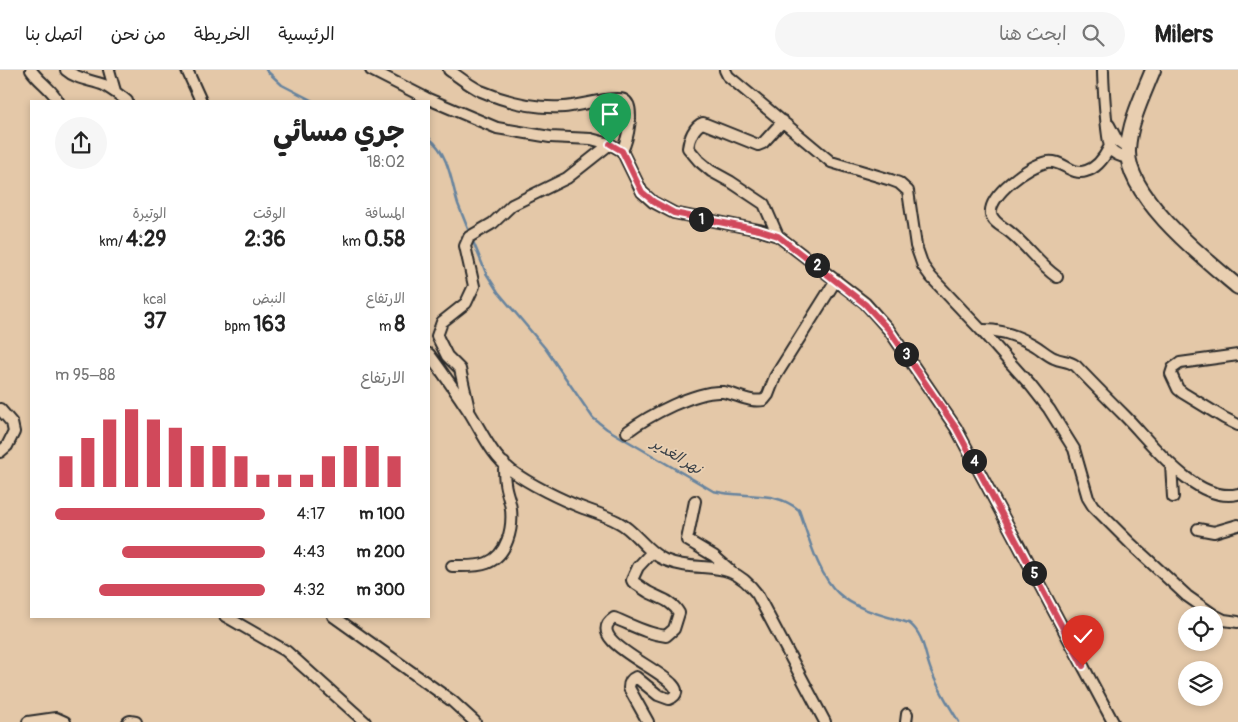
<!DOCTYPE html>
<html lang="ar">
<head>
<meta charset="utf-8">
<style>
	body { margin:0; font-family:Pangolin,"Playpen Sans Arabic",sans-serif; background:#f6f6f6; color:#222; direction:rtl; height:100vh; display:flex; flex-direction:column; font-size:19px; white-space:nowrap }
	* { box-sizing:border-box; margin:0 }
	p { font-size:16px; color:#767676 }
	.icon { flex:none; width:28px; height:28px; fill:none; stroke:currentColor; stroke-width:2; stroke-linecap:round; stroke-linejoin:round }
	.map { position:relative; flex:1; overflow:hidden; direction:ltr }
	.panel { position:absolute; left:30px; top:30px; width:400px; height:518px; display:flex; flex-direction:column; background:#fff; border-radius:0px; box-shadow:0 2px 8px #0003; direction:rtl }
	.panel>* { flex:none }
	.controls { position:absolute; left:1178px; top:536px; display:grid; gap:10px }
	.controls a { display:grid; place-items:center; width:45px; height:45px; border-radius:50%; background:#fff; box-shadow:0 2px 8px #0003; font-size:25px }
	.pin { position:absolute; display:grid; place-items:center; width:42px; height:42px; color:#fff; margin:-51px -21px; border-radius:50% 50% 50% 0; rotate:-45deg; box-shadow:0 0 5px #0007 }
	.pin .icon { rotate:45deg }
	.km { position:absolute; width:25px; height:25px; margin:-12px; border-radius:50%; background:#222; color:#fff; font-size:14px; line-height:25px; text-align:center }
	.round { display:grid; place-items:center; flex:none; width:52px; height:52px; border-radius:26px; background:#f6f6f6 }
	.summary { display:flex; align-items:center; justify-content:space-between; height:85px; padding:0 25px }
	h1 { font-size:28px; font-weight:700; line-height:38px }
	.metrics { display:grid; grid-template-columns:repeat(3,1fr); gap:8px; height:85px; padding:5px 25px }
	.metrics div { display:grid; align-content:center }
	.metrics b { font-size:21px; font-weight:700 }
	.metrics small { font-size:14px; font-weight:400 }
	.metrics p { font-size:14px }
	.chart { height:140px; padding:10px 25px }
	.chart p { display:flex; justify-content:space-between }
	.chart svg { width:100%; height:90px; margin-top:5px; stroke:#d1495b; stroke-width:6 }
	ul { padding:0 25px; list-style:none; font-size:16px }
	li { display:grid; grid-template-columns:80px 60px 1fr; align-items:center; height:38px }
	li i { height:12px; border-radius:6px; background:#d1495b }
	header { display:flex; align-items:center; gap:30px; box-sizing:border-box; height:70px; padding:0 25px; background:#fff; border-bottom:1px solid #e0e0e0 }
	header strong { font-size:24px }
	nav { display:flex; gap:28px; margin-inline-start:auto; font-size:18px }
	.search { width:350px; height:45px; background:#f6f6f6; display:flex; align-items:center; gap:12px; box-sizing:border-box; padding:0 18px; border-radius:28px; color:#767676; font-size:19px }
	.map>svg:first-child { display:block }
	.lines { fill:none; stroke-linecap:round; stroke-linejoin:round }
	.stream { stroke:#67849e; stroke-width:2.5 }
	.minor-casing { stroke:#2b2b2b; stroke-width:14 }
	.secondary-casing { stroke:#2b2b2b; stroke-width:18 }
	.minor { stroke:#e9cfb1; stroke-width:10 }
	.secondary { stroke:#e9cfb1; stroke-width:14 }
	.route-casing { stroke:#fff; stroke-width:10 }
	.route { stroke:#d1495b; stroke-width:6 }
	.labels { text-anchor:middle; stroke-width:4; stroke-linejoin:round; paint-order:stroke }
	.water-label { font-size:15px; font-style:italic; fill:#3a4148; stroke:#e9cfb1 }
</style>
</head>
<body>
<header>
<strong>Milers</strong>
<div class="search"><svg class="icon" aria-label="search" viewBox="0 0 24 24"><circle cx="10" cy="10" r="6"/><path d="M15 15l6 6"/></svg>ابحث هنا</div>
<nav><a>الرئيسية</a><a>الخريطة</a><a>من نحن</a><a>اتصل بنا</a></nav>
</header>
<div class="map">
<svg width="1238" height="652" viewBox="0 0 1238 652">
	<rect width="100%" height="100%" fill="#e4c8a8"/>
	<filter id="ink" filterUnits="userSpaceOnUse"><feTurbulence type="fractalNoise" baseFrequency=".02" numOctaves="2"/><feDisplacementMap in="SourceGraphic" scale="10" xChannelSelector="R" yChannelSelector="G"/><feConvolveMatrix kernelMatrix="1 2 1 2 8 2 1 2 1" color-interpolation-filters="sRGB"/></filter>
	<g filter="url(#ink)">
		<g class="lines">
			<path class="stream" d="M266,0L282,15L313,31
				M429,68C449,84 451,111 458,134C462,144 466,154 470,164
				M472,169L486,203L498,222L545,278L593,348L607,359L713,421C744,429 773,419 799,440C808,465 818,505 838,523C856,540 886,546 909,553C925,565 924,585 932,603C939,620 949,636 959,652"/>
			<defs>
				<path id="minor" d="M31,0C39,12 52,19 58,31
					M66,0C76,9 91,10 104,15C112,20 120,25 127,31
					M109,0L115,21
					M187,0L201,31
					M371,0L426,28L497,58L550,67L591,69L610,74L622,81L642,122L653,132L674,143L759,160L778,166L865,233L889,260L956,358L1113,652
					M449,0C459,7 470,16 481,21C507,32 536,39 564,37C577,36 615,26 624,30C636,36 627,71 622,81
					M725,0L728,6L831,92L891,110L899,113L908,121L916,176L923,196L931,207L981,260L1031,316L1049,339L1074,379L1088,428L1093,436L1131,474L1187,526L1214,545L1224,550L1238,552
					M1103,0C1103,11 1107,76 1111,80C1115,85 1122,87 1128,88
					M1109,55L1118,72L1128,79
					M778,166L764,134L731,112L711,101L699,91L688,78C689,69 694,56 703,53L758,75L763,73L783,51
					M1057,207C1038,194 1025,173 1007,160C1001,156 993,152 991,144C988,125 1030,95 1047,92C1062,89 1071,106 1086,101C1097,98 1104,88 1109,78
					M981,260C1000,259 1018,266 1034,275C1041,279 1047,285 1054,288C1062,292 1068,290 1076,296C1092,313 1108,329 1125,346C1151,372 1195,434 1238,424
					M429,284C443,303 457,323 470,343C483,364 492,386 512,401C529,414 562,430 583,438C594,442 607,446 618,452C636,461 646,482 665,490C702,505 728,485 757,524L825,652
					M1238,285L1180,293L1173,298L1171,304L1178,319L1183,323L1224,348L1238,355
					M0,339L12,353L14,362L7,376L0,382
					M469,339L460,299L447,286L437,266L442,252L466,233L474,216L465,176L469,167L493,153L512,135L567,108L610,74
					M627,362C648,346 696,320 723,322C737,324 749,333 764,330L768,325L775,307L836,210
					M1171,395L1173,427
					M695,431L687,470L714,486L730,500
					M1198,459L1214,462L1238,455
					M452,496C463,496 477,497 487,493C507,485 513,459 511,439C510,430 506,422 505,413C504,407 504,400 504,393
					M225,546L286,581L365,652
					M333,546L452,631L475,652
					M28,652L56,648L65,652
					M128,652L130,651L136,652
					M648,652L629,618C629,613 631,609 636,607L658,625L669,629C708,613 574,574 614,548C632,555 647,564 666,566L674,559L679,543C672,531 662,529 650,523C644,520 639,515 633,512L632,510L638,497L652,482
					M906,652L907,644"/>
				<path id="secondary" d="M1153,0C1143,25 1129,53 1128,80C1126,127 1205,189 1238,217"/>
			</defs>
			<use href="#minor" class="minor-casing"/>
			<use href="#secondary" class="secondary-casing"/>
			<use href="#minor" class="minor"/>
			<use href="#secondary" class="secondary"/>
		</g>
	</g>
	<g class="lines" filter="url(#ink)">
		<defs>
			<path id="route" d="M610,74L622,81L642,122L654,132L674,143L759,160L778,166L865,234L889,260L956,358L1083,596"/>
		</defs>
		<use href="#route" class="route-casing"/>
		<use href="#route" class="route"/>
	</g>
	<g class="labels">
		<g class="water-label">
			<text transform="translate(677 386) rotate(31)" y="5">نهر الغدير</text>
		</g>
	</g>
</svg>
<div class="controls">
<a><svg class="icon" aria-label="locate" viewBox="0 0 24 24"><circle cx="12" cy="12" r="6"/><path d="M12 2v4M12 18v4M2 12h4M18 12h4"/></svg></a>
<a><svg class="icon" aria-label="layers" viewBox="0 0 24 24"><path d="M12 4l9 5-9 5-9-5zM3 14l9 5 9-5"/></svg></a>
</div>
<div class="pin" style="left:610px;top:74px;background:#1e9e55"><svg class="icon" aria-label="arrive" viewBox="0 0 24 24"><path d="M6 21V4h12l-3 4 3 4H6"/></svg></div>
<div class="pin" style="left:1083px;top:596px;background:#d93025"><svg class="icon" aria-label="check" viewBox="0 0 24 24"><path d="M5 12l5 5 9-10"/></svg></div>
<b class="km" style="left:701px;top:149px">1</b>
<b class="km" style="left:817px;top:195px">2</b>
<b class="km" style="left:906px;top:284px">3</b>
<b class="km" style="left:974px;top:391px">4</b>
<b class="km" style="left:1034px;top:503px">5</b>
<section class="panel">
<div class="summary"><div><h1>جري مسائي</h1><p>18:02</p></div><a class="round"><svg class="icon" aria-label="share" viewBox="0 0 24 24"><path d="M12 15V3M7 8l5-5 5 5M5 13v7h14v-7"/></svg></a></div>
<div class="metrics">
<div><p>المسافة</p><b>0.58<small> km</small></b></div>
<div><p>الوقت</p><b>2:36</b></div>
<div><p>الوتيرة</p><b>4:29<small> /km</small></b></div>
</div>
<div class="metrics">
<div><p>الارتفاع</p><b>8<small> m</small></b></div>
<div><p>النبض</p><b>163<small> bpm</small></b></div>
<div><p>kcal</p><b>37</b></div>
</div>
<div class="chart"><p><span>الارتفاع</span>88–95 m</p>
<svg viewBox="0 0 160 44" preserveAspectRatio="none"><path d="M5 44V29M15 44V20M25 44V11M35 44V6M45 44V11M55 44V15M65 44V24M75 44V24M85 44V29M95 44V38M105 44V38M115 44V38M125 44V29M135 44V24M145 44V24M155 44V29"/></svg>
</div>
<ul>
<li><b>100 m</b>4:17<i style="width:100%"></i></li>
<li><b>200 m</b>4:43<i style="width:68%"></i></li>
<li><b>300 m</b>4:32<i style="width:79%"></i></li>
</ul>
</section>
</div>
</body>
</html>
